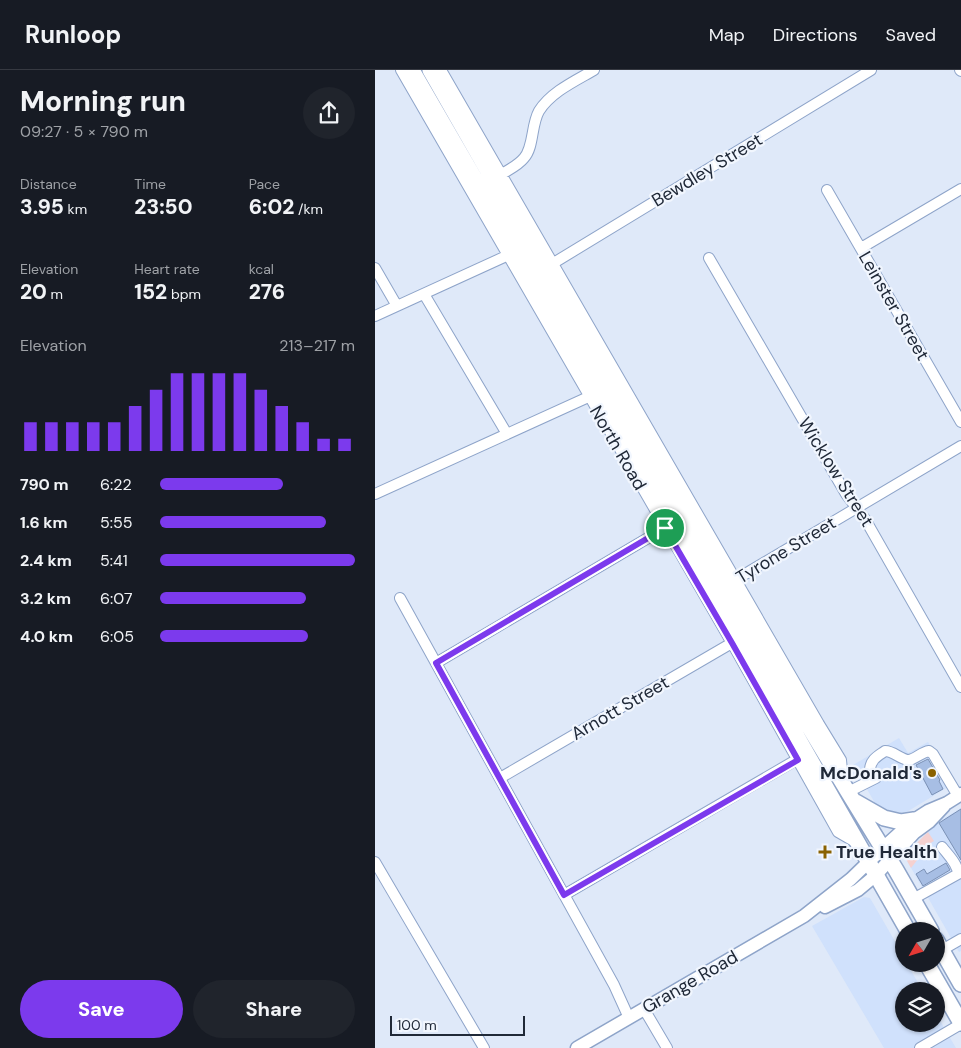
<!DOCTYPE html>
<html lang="en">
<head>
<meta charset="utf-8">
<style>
	body { margin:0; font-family:"DM Sans",sans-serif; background:#20242c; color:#f1f3f6; height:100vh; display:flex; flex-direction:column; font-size:19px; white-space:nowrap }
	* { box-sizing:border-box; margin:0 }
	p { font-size:16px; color:#9ea1a6 }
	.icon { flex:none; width:28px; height:28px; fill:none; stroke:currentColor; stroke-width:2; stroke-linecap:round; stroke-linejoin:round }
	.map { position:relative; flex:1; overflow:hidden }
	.sheet { display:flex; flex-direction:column; background:#171b24; width:375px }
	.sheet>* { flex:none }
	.needle { width:32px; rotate:231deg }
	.tools { position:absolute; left:520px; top:852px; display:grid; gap:10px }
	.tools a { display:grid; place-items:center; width:50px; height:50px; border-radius:50%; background:#171b24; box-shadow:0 1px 4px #0004; font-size:25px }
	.scale { position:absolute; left:15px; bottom:12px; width:135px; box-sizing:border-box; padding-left:5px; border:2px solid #202938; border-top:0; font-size:14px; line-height:18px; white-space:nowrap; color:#202938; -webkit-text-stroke:4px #f1f6fe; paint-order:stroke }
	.pin { position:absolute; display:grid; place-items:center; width:42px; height:42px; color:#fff; margin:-21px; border:2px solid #fff; border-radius:50%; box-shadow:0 1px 5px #0007 }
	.round { display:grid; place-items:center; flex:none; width:52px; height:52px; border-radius:26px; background:#20242c }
	.summary { display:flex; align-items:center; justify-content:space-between; height:85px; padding:0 20px }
	h1 { font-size:28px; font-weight:800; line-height:38px }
	.metrics { display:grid; grid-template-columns:repeat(3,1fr); gap:8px; height:85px; padding:5px 20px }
	.metrics div { display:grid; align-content:center }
	.metrics b { font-size:21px; font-weight:800 }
	.metrics small { font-size:14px; font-weight:400 }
	.metrics p { font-size:14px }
	.chart { height:140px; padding:10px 20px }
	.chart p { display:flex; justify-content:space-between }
	.chart svg { width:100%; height:90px; margin-top:5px; stroke:#7c3aed; stroke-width:6 }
	.primary-button { display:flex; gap:10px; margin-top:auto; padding:10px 20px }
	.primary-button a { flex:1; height:58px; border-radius:30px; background:#7c3aed; color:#fff; font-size:20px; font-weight:800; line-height:58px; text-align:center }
	.primary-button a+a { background:#20242c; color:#f1f3f6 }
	ul { padding:0 20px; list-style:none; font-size:16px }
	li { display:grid; grid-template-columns:80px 60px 1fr; align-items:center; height:38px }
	li i { height:12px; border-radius:6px; background:#7c3aed }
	header { display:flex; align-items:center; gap:30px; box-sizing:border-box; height:70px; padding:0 25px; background:#171b24; border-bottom:1px solid #363941 }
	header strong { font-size:24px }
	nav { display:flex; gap:28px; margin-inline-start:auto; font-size:18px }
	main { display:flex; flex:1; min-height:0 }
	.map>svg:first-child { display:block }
	.built { fill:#d0e1fc }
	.green { fill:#f5d1d0 }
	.building { fill:#a7bee4; stroke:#7b91b5 }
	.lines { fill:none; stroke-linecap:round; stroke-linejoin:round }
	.minor-casing { stroke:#8ea4c9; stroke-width:12 }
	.major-casing { stroke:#8ea4c9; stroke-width:15 }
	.highway-casing { stroke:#8ea4c9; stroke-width:18 }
	.minor { stroke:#fff; stroke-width:10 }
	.major { stroke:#fff; stroke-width:12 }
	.highway { stroke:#fff; stroke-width:15 }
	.route-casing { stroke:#fff; stroke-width:10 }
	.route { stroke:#7c3aed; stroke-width:6 }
	.poi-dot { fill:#8a6201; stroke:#f1f6fe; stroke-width:2 }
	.labels { text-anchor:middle; stroke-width:4.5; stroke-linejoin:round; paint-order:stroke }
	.street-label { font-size:18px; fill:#202938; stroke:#f1f6fe }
	.poi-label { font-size:18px; font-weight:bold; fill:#202938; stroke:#f1f6fe; text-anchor:end }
</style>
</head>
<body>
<header>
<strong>Runloop</strong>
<nav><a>Map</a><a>Directions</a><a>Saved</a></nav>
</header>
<main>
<section class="sheet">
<div class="summary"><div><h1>Morning run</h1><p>09:27 · 5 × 790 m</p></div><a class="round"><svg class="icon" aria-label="share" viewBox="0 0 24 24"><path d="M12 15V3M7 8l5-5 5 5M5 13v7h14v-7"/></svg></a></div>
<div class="metrics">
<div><p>Distance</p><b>3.95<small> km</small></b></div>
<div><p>Time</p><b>23:50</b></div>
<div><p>Pace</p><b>6:02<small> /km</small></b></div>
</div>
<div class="metrics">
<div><p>Elevation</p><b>20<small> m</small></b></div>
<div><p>Heart rate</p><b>152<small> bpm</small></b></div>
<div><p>kcal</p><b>276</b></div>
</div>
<div class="chart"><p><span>Elevation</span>213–217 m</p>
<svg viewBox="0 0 160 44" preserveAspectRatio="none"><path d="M5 44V30M15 44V30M25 44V30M35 44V30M45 44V30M55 44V22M65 44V14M75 44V6M85 44V6M95 44V6M105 44V6M115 44V14M125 44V22M135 44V30M145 44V38M155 44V38"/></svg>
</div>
<ul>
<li><b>790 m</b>6:22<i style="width:63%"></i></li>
<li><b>1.6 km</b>5:55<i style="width:85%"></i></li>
<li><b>2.4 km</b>5:41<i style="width:100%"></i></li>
<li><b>3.2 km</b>6:07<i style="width:75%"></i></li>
<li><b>4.0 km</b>6:05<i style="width:76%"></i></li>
</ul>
<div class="primary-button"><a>Save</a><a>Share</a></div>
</section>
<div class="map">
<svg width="586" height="978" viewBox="0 0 586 978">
	<rect width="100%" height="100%" fill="#dfe9f9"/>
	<path class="built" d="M524,668L533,683L553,672L578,714L530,743L504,740L478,695Z
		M586,738V881L584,882L531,789L537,778L566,750Z
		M489,827L495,828L529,887V894H532L548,921H529V954H561V944L581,978H509L437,856Z"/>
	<path class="green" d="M553,762L559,771L539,782L543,789L536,798L531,789C536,778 544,771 553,762Z"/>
	<path class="building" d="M553,689L565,710L564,711L568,719L557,725L541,695Z
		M586,739V790L564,753Z
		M571,793L575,800L548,816L541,804L549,799L552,804Z"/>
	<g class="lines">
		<defs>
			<path id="minor" d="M26,0L357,573L463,762L482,773
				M66,0L444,654L466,690L468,711
				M585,0L586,1
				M121,108C130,101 142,97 149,88C159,77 156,55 164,41C176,22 200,11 219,0
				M452,120L586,352
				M486,178L586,119
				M334,188L471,424L490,449L586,617
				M172,197L496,0
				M0,198L22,236
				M49,224L132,364
				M0,246L138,183
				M0,424L220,324
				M355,513L586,376
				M25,528L239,915L254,948
				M61,593L295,455
				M125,708L362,570
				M473,722L501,708L495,699C496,689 503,686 510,681C519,681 526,690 534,690C540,689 547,682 554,681L558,684L583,726
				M0,792L109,978
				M189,825L428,686
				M538,829L583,804C583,794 573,785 567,777
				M567,880L586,869
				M269,939L292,978
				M545,978L586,954"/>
			<path id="major" d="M450,837L483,820L501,805L539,763L554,752L569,736
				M202,978L429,846L476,809L508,778L539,750L553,741L572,733L586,724"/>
			<path id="highway" d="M37,0L366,568L533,861
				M55,0L169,199L413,622L473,722L521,800L556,861
				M481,732L509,748L526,752L539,750
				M561,870L586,914
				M552,894L586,953"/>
		</defs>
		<use href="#minor" class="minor-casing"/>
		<use href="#major" class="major-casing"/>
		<use href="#highway" class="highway-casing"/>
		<use href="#minor" class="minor"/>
		<use href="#major" class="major"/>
		<use href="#highway" class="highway"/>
	</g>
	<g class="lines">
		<defs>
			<path id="route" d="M290,458L357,573L423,690L189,825L61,593Z"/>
		</defs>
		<use href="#route" class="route-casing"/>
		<use href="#route" class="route"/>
	</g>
	<g class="poi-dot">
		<circle cx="557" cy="703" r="5"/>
		<path d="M447.5 774.5h5v5h5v5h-5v5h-5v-5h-5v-5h5z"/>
	</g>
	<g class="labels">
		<g class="street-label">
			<text transform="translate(332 100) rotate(-31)" y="6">Bewdley Street</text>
			<text transform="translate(519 236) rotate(60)" y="6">Leinster Street</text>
			<text transform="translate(243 378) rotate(60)" y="6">North Road</text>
			<text transform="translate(461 402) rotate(58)" y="6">Wicklow Street</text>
			<text transform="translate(411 480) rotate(-31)" y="6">Tyrone Street</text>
			<text transform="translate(245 638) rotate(-30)" y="6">Arnott Street</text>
			<text transform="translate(315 912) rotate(-30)" y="6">Grange Road</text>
		</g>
		<g class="poi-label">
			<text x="547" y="709">McDonald's</text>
			<text x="461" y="788" text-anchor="start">True Health</text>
		</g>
	</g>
</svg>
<div class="tools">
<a><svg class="needle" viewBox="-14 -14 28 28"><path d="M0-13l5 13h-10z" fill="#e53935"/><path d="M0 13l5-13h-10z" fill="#9ea1a6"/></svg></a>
<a><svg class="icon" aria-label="layers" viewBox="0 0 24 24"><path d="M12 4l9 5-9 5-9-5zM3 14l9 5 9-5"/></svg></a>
</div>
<div class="scale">100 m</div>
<div class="pin" style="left:290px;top:458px;background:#1e9e55"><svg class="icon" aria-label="arrive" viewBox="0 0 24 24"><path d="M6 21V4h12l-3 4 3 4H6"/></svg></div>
</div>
</main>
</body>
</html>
